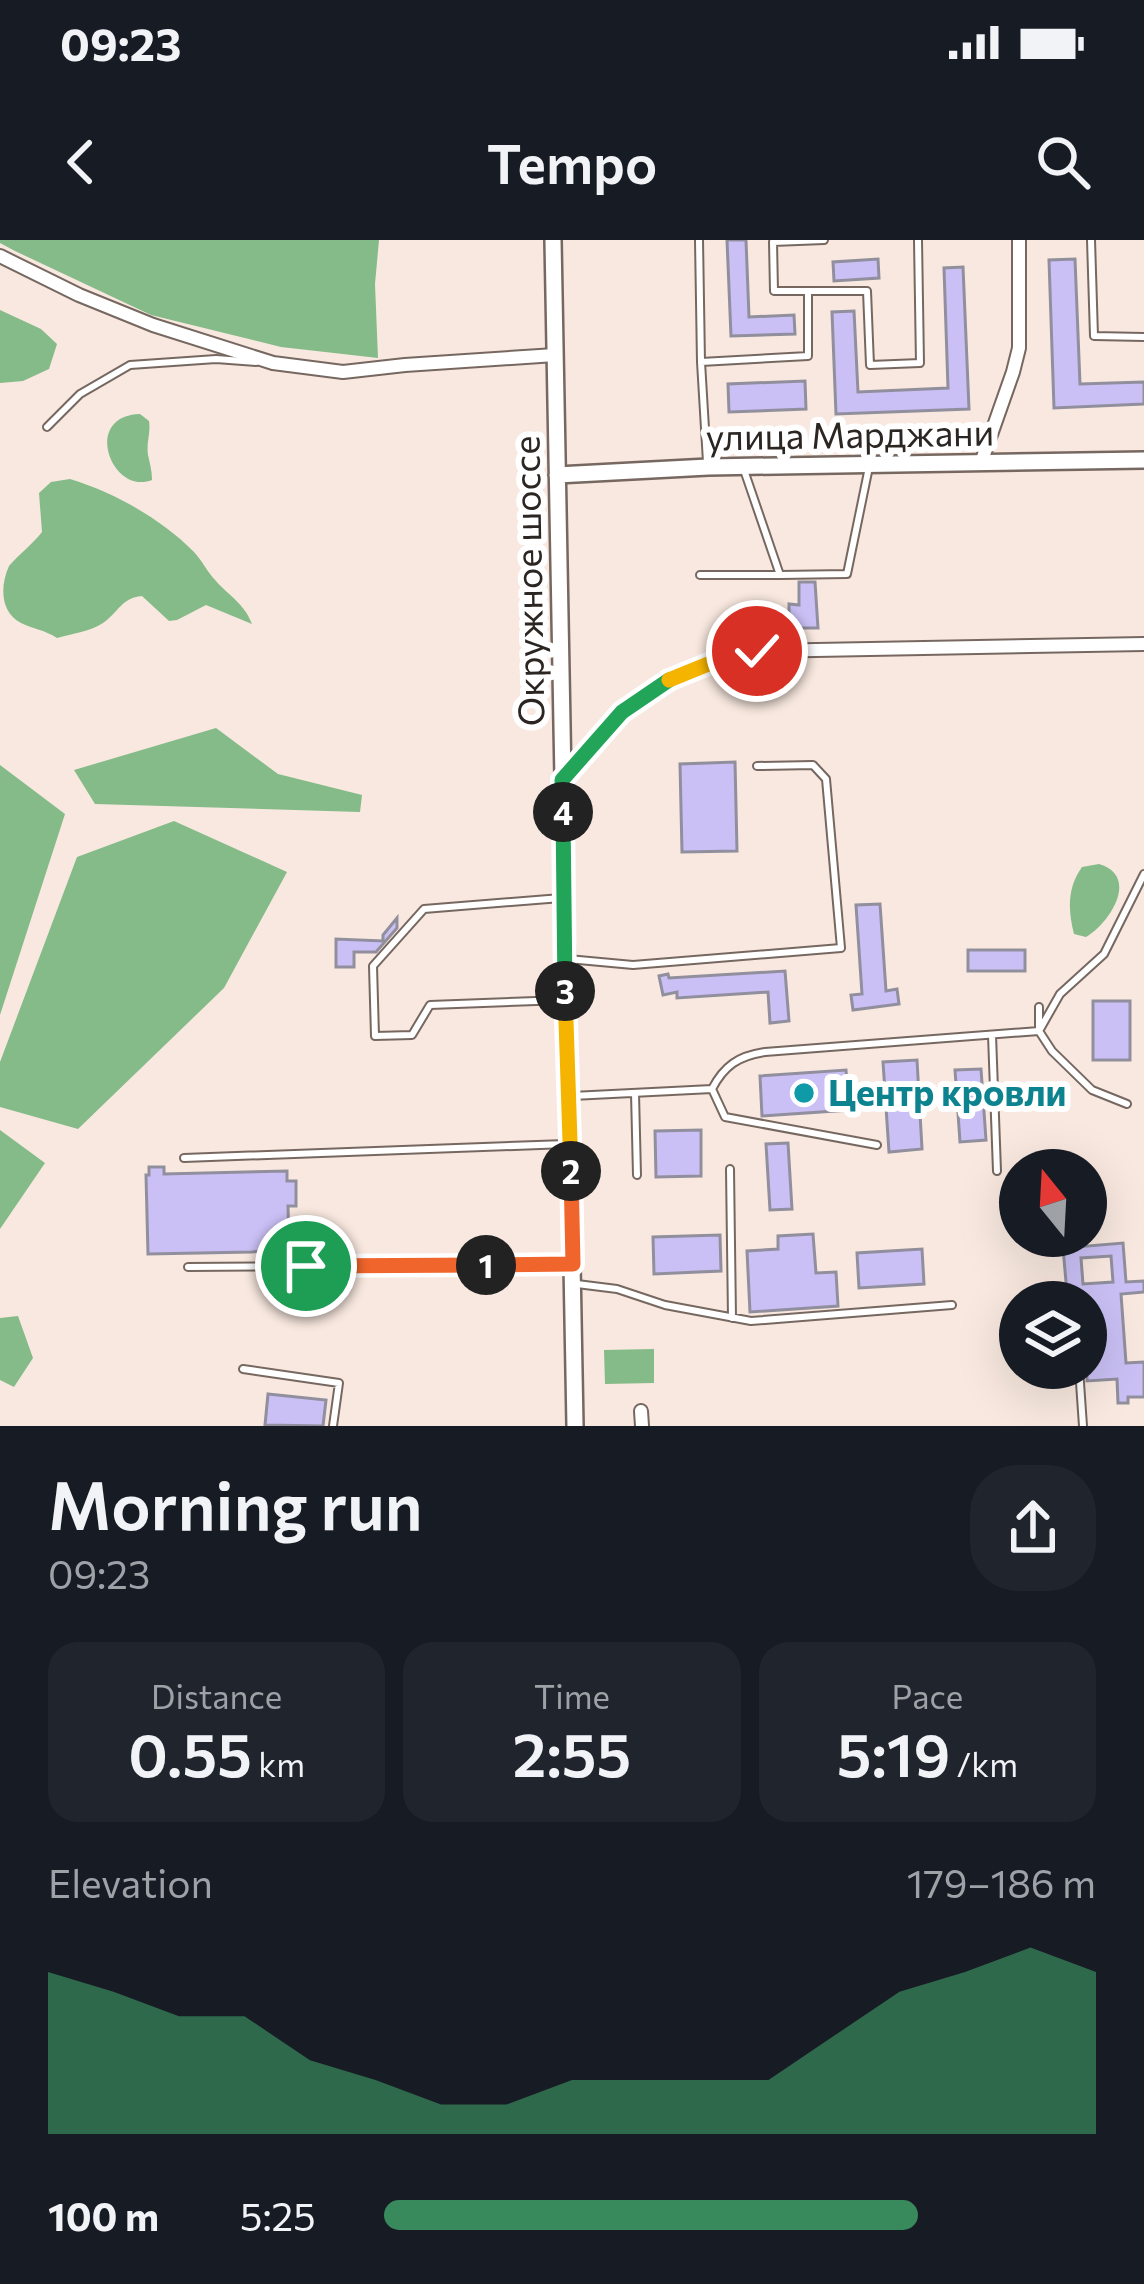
<!DOCTYPE html>
<html lang="en">
<head>
<meta charset="utf-8">
<style>
	body { margin:0; font-family:Commissioner,sans-serif; background:#20242c; color:#f1f3f6; height:100vh; display:flex; flex-direction:column; font-size:45px; white-space:nowrap }
	* { box-sizing:border-box; margin:0 }
	p { font-size:39px; color:#9ea1a6 }
	.icon { flex:none; width:66px; height:66px; fill:none; stroke:currentColor; stroke-width:2; stroke-linecap:round; stroke-linejoin:round }
	.map { position:relative; height:1186px; overflow:hidden }
	.drawer { display:flex; flex-direction:column; background:#171b24; flex:1 }
	.drawer>* { flex:none }
	.needle { width:78px; rotate:342deg }
	.fabs { position:absolute; left:999px; top:909px; display:grid; gap:24px }
	.fabs a { display:grid; place-items:center; width:108px; height:108px; border-radius:50%; background:#171b24; box-shadow:0 12px 48px #0002; font-size:60px }
	.pin { position:absolute; display:grid; place-items:center; width:102px; height:102px; color:#fff; margin:-51px; border:6px solid #fff; border-radius:50%; box-shadow:0 3px 12px #0007 }
	.km { position:absolute; width:60px; height:60px; margin:-30px; border-radius:50%; background:#222; color:#fff; font-size:33px; line-height:60px; text-align:center }
	.round { display:grid; place-items:center; flex:none; width:126px; height:126px; border-radius:48px; background:#20242c }
	.summary { display:flex; align-items:center; justify-content:space-between; height:204px; padding:0 48px }
	h1 { font-size:66px; font-weight:600; line-height:90px }
	.metrics { display:grid; grid-template-columns:repeat(3,1fr); gap:18px; height:204px; padding:12px 48px }
	.metrics div { display:grid; align-content:center; border-radius:30px; background:#20242c; text-align:center }
	.metrics b { font-size:60px; font-weight:600 }
	.metrics small { font-size:33px; font-weight:400 }
	.metrics p { font-size:33px }
	.chart { height:336px; padding:24px 48px }
	.chart p { display:flex; justify-content:space-between }
	.chart svg { width:100%; height:216px; margin-top:12px; fill:#388a5c; opacity:.7 }
	ul { padding:0 48px; list-style:none; font-size:39px }
	li { display:grid; grid-template-columns:192px 144px 1fr; align-items:center; height:90px }
	li i { height:30px; border-radius:15px; background:#388a5c }
	.status { display:flex; justify-content:space-between; align-items:center; height:84px; padding:0 60px; background:#171b24; direction:ltr }
	.status svg { height:33px; fill:currentColor }
	header { display:flex; justify-content:space-between; align-items:center; height:156px; padding:0 48px; background:#171b24; font-size:54px; font-weight:600 }
	.map>svg:first-child { display:block }
	.forest { fill:#85bb88 }
	.building { fill:#cac0f5; stroke:#918f9d; stroke-width:3; fill-rule:evenodd }
	.lines { fill:none; stroke-linecap:round; stroke-linejoin:round }
	.service-casing { stroke:#766860; stroke-width:10 }
	.minor-casing { stroke:#766860; stroke-width:16 }
	.tertiary-casing { stroke:#766860; stroke-width:20 }
	.service { stroke:#fff; stroke-width:6 }
	.minor { stroke:#fff; stroke-width:12 }
	.tertiary { stroke:#fff; stroke-width:15 }
	.split-1-casing { stroke:#fff; stroke-width:24 }
	.split-2-casing { stroke:#fff; stroke-width:24 }
	.split-3-casing { stroke:#fff; stroke-width:24 }
	.split-4-casing { stroke:#fff; stroke-width:24 }
	.split-5-casing { stroke:#fff; stroke-width:24 }
	.split-6-casing { stroke:#fff; stroke-width:24 }
	.split-1 { stroke:#f0652b; stroke-width:15 }
	.split-2 { stroke:#f0652b; stroke-width:15 }
	.split-3 { stroke:#f5b400; stroke-width:15 }
	.split-4 { stroke:#22a559; stroke-width:15 }
	.split-5 { stroke:#22a559; stroke-width:15 }
	.split-6 { stroke:#f5b400; stroke-width:15 }
	.culture-dot { fill:#0f9aa8; stroke:#fff; stroke-width:4.5 }
	.labels { text-anchor:middle; stroke-width:12; stroke-linejoin:round; paint-order:stroke }
	.street-label { font-size:36px; fill:#2c2623; stroke:#fff }
	.culture-label { font-size:36px; font-weight:bold; fill:#0d838f; stroke:#fff; text-anchor:start }
</style>
</head>
<body>
<div class="status"><b>09:23</b><svg viewBox="0 0 49 12"><path d="M0 12V9h3v3zM5 12V6h3v6zM10 12V3h3v9zM15 12V0h3v12zM26 1h20v11H26zM47 4h2v5h-2z"/></svg></div>
<header><svg class="icon" aria-label="back" viewBox="0 0 24 24"><path d="M15 5l-7 7 7 7"/></svg>Tempo<svg class="icon" aria-label="search" viewBox="0 0 24 24"><circle cx="10" cy="10" r="6"/><path d="M15 15l6 6"/></svg></header>
<div class="map">
<svg width="1144" height="1186" viewBox="0 0 1144 1186">
	<rect width="100%" height="100%" fill="#f8e8df"/>
	<path class="forest" d="M0,0H379L375,44L378,118L281,107L151,75L15,11L0,3Z
		M0,70L41,89L57,104L49,129L23,141L0,143Z
		M140,174L149,181C151,193 146,203 148,215C150,224 152,231 152,240C112,256 81,176 140,174Z
		M70,239C113,252 160,278 193,311C202,320 207,332 216,341C230,357 244,363 252,384L206,365L177,380L169,381L142,356C121,358 119,372 103,383C91,391 72,394 57,398C45,390 33,389 21,383C0,372 0,346 9,326C19,314 32,305 42,292L39,253L51,242Z
		M216,488L278,534L362,555L360,572L95,564L74,530Z
		M0,525L65,574L0,775Z
		M174,581L287,632L224,748L78,889L0,867V822L77,617Z
		M1099,624C1140,636 1110,683 1086,697L1074,694C1068,670 1067,648 1082,627Z
		M0,890L45,923L0,989Z
		M18,1076L33,1118L14,1147L0,1140V1078Z
		M654,1109V1143L605,1144L604,1110Z"/>
	<path class="building" d="M727,0H746L749,77L794,75L795,94L731,96Z
		M878,19L879,38L834,41L833,22Z
		M1075,19L1080,144L1144,142V164L1054,168L1049,20Z
		M963,27L969,169L836,174L832,72L854,71L858,152L948,148L944,28Z
		M805,141L806,169L729,172L728,144Z
		M799,342H815L818,388H789V364L799,365Z
		M735,522L737,611L682,612L680,524Z
		M880,664L886,751L897,749L899,764L853,770L851,755L862,754L856,665Z
		M397,678V688L376,712H354V727H336V699L383,701V695Z
		M968,710H1025V731H968Z
		M785,731L789,781L770,783L768,752L677,758V752L663,755L659,736L668,734L669,738Z
		M1093,761H1130V820H1093Z
		M917,820L922,909L889,912L883,822Z
		M981,829L986,900L960,902L955,830Z
		M846,830L849,870L762,876L760,836Z
		M701,890V936L656,937L655,891Z
		M788,903L792,969L770,970L766,904Z
		M149,927H164V934L287,931V941H296V966H288L289,1003L269,1004L270,1010L252,1012L148,1014L146,935H149Z
		M813,994L816,1033L836,1032L838,1066L750,1072L747,1011L778,1009V996Z
		M720,995L721,1031L654,1034L653,997Z
		M1123,1003L1126,1042L1144,1041V1052L1121,1054L1126,1123L1144,1122V1157H1128V1163H1118L1117,1139L1087,1141L1086,1062H1081L1079,1054L1074,1052L1067,1054L1066,1062H1043L1042,1057L1067,1053L1063,1008ZM1111,1016L1113,1042L1083,1044L1081,1018Z
		M922,1009L924,1044L859,1048L857,1013Z
		M268,1154L326,1160L323,1186L265,1185Z"/>
	<g class="lines">
		<defs>
			<path id="service" d="M699,0L701,122
				M824,0L773,2L774,51H867L870,125L920,123L918,0
				M1091,0L1094,96L1144,97
				M47,187L80,154L130,125L216,119L256,122
				M707,222L701,122L808,116V51
				M744,230L780,335L847,334L869,227
				M700,335H780
				M561,658L424,669L373,726L375,796L412,795L430,765L564,760
				M568,719L633,725L841,708L826,539L813,525L757,526
				M1039,767V791L1052,811L1092,850L1127,864
				M1039,791L1060,754L1104,714L1144,634
				M992,795L997,931
				M712,849L725,877L877,905
				M635,853L637,935
				M572,856L712,849C724,826 738,816 765,812L1039,791
				M184,918L566,904
				M730,929L732,1078
				M188,1027L569,1024
				M577,1044L617,1049L665,1065L751,1081L952,1065
				M1073,1059V1062
				M1079,1128L1083,1186
				M243,1129L339,1143L333,1186"/>
			<path id="minor" d="M0,16L79,55L153,85L273,123L343,132L405,125L555,115
				M981,223L1013,132L1019,108V0
				M562,540C623,468 661,430 757,411L1144,404
				M641,1171L642,1186"/>
			<path id="tertiary" d="M553,0L575,1186
				M557,235L708,227L1144,220"/>
		</defs>
		<use href="#service" class="service-casing"/>
		<use href="#minor" class="minor-casing"/>
		<use href="#tertiary" class="tertiary-casing"/>
		<use href="#service" class="service"/>
		<use href="#minor" class="minor"/>
		<use href="#tertiary" class="tertiary"/>
	</g>
	<g class="lines">
		<defs>
			<path id="split-1" d="M306,1026L486,1025"/>
			<path id="split-2" d="M486,1025L573,1024L571,931"/>
			<path id="split-3" d="M565,751L571,931"/>
			<path id="split-4" d="M563,572L565,751"/>
			<path id="split-5" d="M563,572L562,540L622,472L669,440"/>
			<path id="split-6" d="M669,440L723,418L757,411"/>
		</defs>
		<use href="#split-1" class="split-1-casing"/>
		<use href="#split-2" class="split-2-casing"/>
		<use href="#split-3" class="split-3-casing"/>
		<use href="#split-4" class="split-4-casing"/>
		<use href="#split-5" class="split-5-casing"/>
		<use href="#split-6" class="split-6-casing"/>
		<use href="#split-1" class="split-1"/>
		<use href="#split-2" class="split-2"/>
		<use href="#split-3" class="split-3"/>
		<use href="#split-4" class="split-4"/>
		<use href="#split-5" class="split-5"/>
		<use href="#split-6" class="split-6"/>
	</g>
	<circle class="culture-dot" cx="804" cy="853" r="12"/>
	<g class="labels">
		<g class="street-label">
			<text transform="translate(850 195) rotate(-1)" y="13">улица Марджани</text>
			<text transform="translate(529 341) rotate(-91)" y="13">Окружное шоссе</text>
		</g>
		<g class="culture-label">
			<text x="828" y="866">Центр кровли</text>
		</g>
	</g>
</svg>
<div class="fabs">
<a><svg class="needle" viewBox="-14 -14 28 28"><path d="M0-13l5 13h-10z" fill="#e53935"/><path d="M0 13l5-13h-10z" fill="#9ea1a6"/></svg></a>
<a><svg class="icon" aria-label="layers" viewBox="0 0 24 24"><path d="M12 4l9 5-9 5-9-5zM3 14l9 5 9-5"/></svg></a>
</div>
<div class="pin" style="left:306px;top:1026px;background:#1e9e55"><svg class="icon" aria-label="arrive" viewBox="0 0 24 24"><path d="M6 21V4h12l-3 4 3 4H6"/></svg></div>
<div class="pin" style="left:757px;top:411px;background:#d93025"><svg class="icon" aria-label="check" viewBox="0 0 24 24"><path d="M5 12l5 5 9-10"/></svg></div>
<b class="km" style="left:486px;top:1025px">1</b>
<b class="km" style="left:571px;top:931px">2</b>
<b class="km" style="left:565px;top:751px">3</b>
<b class="km" style="left:563px;top:572px">4</b>
</div>
<section class="drawer">
<div class="summary"><div><h1>Morning run</h1><p>09:23</p></div><a class="round"><svg class="icon" aria-label="share" viewBox="0 0 24 24"><path d="M12 15V3M7 8l5-5 5 5M5 13v7h14v-7"/></svg></a></div>
<div class="metrics">
<div><p>Distance</p><b>0.55<small> km</small></b></div>
<div><p>Time</p><b>2:55</b></div>
<div><p>Pace</p><b>5:19<small> /km</small></b></div>
</div>
<div class="chart"><p><span>Elevation</span>179–186 m</p>
<svg viewBox="0 0 160 44" preserveAspectRatio="none"><path d="M0 44V11L10 15L20 20L30 20L40 29L50 33L60 38L70 38L80 33L90 33L100 33L110 33L120 24L130 15L140 11L150 6L160 11V44z"/></svg>
</div>
<ul>
<li><b>100 m</b>5:25<i style="width:75%"></i></li>
</ul>
</section>
</body>
</html>
